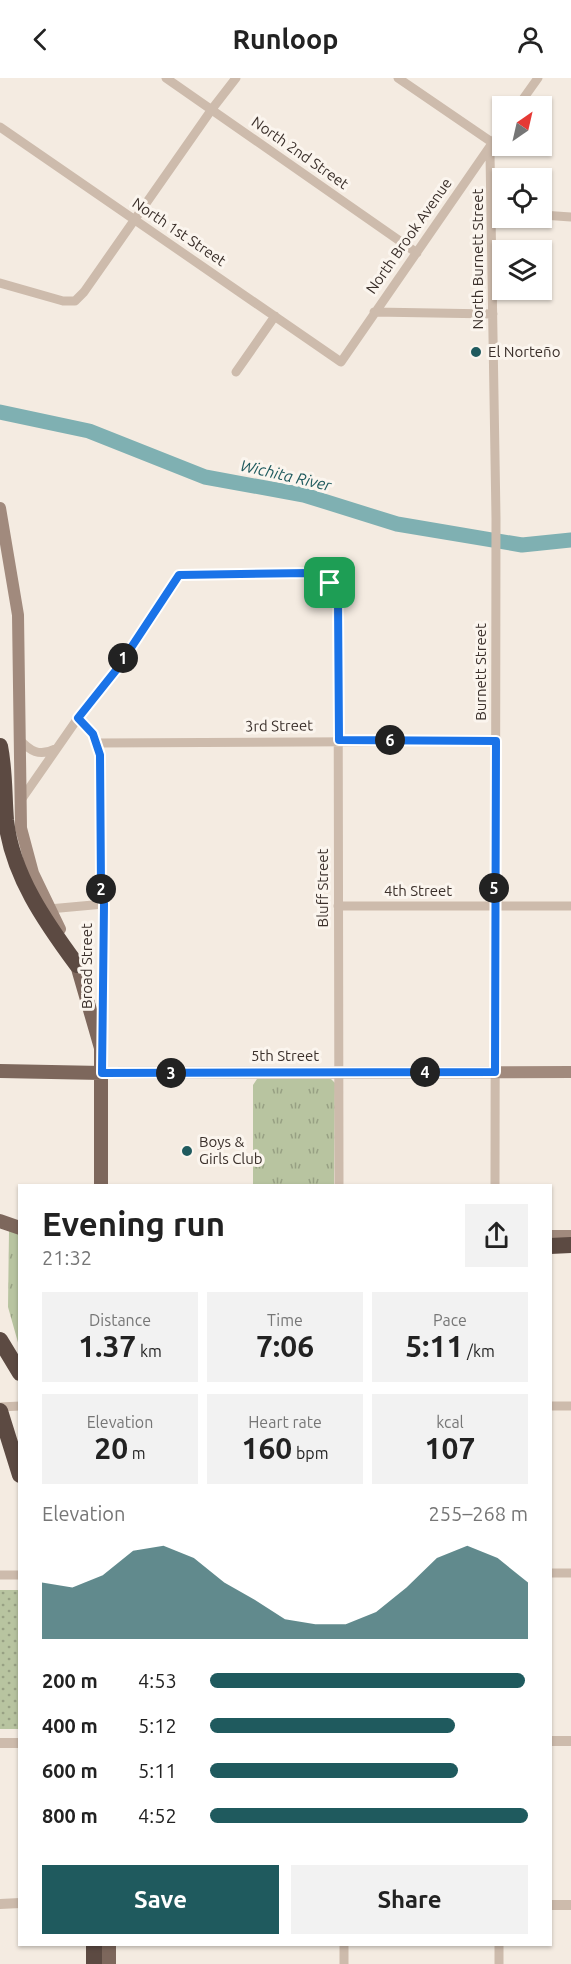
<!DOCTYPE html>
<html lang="en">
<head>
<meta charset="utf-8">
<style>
	body { margin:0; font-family:Ubuntu,sans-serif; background:#f2f2f2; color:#222; height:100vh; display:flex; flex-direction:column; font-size:22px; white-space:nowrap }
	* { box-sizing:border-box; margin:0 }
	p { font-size:20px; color:#767676 }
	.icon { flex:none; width:33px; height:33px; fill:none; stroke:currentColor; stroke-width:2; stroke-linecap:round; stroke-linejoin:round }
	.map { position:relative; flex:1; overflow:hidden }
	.sheet { position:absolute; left:18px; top:1106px; width:534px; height:762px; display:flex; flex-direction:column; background:#fff; border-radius:0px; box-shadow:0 2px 4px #0004 }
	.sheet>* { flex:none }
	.needle { width:39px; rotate:34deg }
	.controls { position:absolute; left:492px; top:18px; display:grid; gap:12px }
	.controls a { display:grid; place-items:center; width:60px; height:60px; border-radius:0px; background:#fff; box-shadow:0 2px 4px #0004; font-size:30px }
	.pin { position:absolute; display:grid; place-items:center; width:51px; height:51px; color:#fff; margin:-26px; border-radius:12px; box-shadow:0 3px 9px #0006 }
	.km { position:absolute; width:30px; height:30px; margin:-15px; border-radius:50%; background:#222; color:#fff; font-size:16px; line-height:30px; text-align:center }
	.round { display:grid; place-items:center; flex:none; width:63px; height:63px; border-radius:0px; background:#f2f2f2 }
	.overview { display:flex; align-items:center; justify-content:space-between; height:102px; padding:0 24px }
	h1 { font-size:33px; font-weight:600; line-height:45px }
	.stats { display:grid; grid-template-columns:repeat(3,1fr); gap:9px; height:102px; padding:6px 24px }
	.stats div { display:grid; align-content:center; border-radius:0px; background:#f2f2f2; text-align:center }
	.stats b { font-size:30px; font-weight:600 }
	.stats small { font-size:16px; font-weight:400 }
	.stats p { font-size:16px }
	.chart { height:168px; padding:12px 24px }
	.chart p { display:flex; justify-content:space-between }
	.chart svg { width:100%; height:108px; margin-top:6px; fill:#1f5a5e; opacity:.7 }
	.button { display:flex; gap:12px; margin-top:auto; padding:12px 24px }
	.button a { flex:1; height:69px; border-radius:0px; background:#1f5a5e; color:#fff; font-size:24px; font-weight:600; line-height:69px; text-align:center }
	.button a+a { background:#f2f2f2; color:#222 }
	ul { padding:0 24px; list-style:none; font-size:20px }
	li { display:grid; grid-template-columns:96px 72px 1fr; align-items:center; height:45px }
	li i { height:15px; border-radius:8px; background:#1f5a5e }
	header { display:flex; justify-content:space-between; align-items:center; height:78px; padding:0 24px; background:#fff; font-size:27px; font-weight:600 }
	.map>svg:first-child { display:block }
	.grass { fill:url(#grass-tufts) }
	.park { fill:url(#park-dots) }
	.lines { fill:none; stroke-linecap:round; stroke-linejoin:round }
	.river { stroke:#7fb0b2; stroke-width:15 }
	.minor { stroke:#cdbbac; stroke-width:9 }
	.tertiary { stroke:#cdbbac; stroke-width:10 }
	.secondary { stroke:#a18a7d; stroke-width:12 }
	.primary { stroke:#7d675c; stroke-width:14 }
	.motorway { stroke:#5c4a42; stroke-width:16 }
	.route-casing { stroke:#fff; stroke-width:12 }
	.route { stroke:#1a73e8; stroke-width:8 }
	.poi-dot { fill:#1f5a5e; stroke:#fbf5ee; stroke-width:2 }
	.labels { text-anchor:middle; stroke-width:6; stroke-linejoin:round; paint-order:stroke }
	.street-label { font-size:15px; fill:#3b302b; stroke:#fbf5ee }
	.poi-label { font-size:15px; fill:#3b302b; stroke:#fbf5ee; text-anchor:start }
	.water-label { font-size:16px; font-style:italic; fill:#1f5a5e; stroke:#fbf5ee }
</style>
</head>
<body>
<header><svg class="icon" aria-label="back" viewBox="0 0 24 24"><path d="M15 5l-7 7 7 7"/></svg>Runloop<svg class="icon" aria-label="person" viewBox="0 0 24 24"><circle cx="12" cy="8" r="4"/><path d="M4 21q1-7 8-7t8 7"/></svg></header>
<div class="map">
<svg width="571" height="1886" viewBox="0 0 571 1886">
	<defs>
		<pattern id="grass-tufts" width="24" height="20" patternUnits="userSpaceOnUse" patternTransform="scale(1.5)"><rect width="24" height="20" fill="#b8c4a0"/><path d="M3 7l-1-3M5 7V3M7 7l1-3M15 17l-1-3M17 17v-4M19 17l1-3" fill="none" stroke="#97a083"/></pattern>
		<pattern id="park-dots" width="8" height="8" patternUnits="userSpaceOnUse" patternTransform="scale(1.5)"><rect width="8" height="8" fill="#b8c4a0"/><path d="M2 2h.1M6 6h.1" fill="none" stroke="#97a083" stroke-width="1.8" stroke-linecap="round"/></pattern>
	</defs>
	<rect width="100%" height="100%" fill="#f4ebe1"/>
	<path class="grass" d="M257,1001H331L335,1005L334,1107H253V1007Z
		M9,1153L19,1156V1268L8,1229Z"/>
	<path class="park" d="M0,1512H19V1651H0Z"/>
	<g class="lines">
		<path class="river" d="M0,334L89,353L205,399L304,417L397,446L522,467L571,462"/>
		<path class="minor" d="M166,0L417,175
			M398,0L493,65L490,76L496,440L495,1107
			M518,28L538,0
			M0,49L341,284L502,51
			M542,137L571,139
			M0,205L63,223H75L84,214L212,31L236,0
			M374,234L493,236
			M236,294L275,238
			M78,640L93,656L100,677L101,808L104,826L102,964
			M19,661C30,673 39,679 55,671
			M98,665L496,663
			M21,722L78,640L117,591L179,497L309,495L330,505L338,523L339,1107
			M338,828H571
			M49,831L104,826
			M550,1328H571
			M0,1329L20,1328
			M550,1495H571
			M0,1497H20
			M499,1866V1886
			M344,1886V1866"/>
		<path class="tertiary" d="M550,1663H571
			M0,1665H20
			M0,1826L20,1825
			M550,1827H571"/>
		<path class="secondary" d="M0,430L18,537L21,750L33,795L60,851
			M102,995L571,994
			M550,1158H571"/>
		<path class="primary" d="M77,887L101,970V1107
			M0,993L102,995
			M0,1143L20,1150
			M109,1866V1886"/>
		<path class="motorway" d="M0,668C5,693 4,717 6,742C12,797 46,845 77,887
			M550,1168L571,1167
			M0,1262L20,1295
			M0,1333L20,1397
			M94,1866V1886"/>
	</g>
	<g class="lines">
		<defs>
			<path id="route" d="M309,495L330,505L338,523L339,662L496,663L495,994L102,995L104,826L101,808L100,677L93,656L78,640L117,591L179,497Z"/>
		</defs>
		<use href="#route" class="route-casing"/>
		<use href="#route" class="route"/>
	</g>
	<g class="poi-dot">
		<circle cx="476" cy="274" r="6"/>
		<circle cx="187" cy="1073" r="6"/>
	</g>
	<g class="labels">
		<g class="street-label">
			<text transform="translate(300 75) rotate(35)" y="5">North 2nd Street</text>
			<text transform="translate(179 154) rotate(34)" y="5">North 1st Street</text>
			<text transform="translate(409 158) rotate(-55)" y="5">North Brook Avenue</text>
			<text transform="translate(478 181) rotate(-90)" y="5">North Burnett Street</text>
			<text transform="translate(481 594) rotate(-90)" y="5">Burnett Street</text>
			<text transform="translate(279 648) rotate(-1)" y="5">3rd Street</text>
			<text transform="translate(323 810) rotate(-90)" y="5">Bluff Street</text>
			<text x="418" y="818">4th Street</text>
			<text transform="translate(87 888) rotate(-90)" y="5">Broad Street</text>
			<text x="285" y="983">5th Street</text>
		</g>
		<g class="poi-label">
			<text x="488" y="279">El Norteño</text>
			<text x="199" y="1069">Boys &amp;<tspan x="199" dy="17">Girls Club</tspan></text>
		</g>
		<g class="water-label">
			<text transform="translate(286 397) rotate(13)" y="6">Wichita River</text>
		</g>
	</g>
</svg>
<div class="controls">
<a><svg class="needle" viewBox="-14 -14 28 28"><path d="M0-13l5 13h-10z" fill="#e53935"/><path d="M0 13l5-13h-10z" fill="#767676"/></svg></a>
<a><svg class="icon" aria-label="locate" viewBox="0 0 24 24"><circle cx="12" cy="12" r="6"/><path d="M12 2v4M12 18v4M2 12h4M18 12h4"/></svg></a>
<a><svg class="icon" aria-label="layers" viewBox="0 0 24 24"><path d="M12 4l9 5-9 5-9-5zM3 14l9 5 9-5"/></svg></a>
</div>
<div class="pin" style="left:330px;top:505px;background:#1e9e55"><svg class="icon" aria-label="arrive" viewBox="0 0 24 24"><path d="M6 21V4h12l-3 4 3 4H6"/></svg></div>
<b class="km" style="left:123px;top:580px">1</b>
<b class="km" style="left:101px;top:811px">2</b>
<b class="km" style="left:171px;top:995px">3</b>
<b class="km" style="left:425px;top:994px">4</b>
<b class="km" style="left:494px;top:810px">5</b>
<b class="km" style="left:390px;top:662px">6</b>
<section class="sheet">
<div class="overview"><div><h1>Evening run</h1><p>21:32</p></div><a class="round"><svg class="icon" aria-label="share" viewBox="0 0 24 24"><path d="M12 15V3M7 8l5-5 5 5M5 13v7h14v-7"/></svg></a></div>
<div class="stats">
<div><p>Distance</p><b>1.37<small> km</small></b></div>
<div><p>Time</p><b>7:06</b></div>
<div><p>Pace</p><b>5:11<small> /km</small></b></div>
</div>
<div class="stats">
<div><p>Elevation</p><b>20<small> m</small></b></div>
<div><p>Heart rate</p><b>160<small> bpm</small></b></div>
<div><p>kcal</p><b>107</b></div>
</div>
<div class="chart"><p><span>Elevation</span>255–268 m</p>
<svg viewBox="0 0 160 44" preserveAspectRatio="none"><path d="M0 44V21L10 23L20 18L30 8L40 6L50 11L60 21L70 28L80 36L90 38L100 38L110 33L120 23L130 11L140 6L150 11L160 21V44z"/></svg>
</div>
<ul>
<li><b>200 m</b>4:53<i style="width:99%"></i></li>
<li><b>400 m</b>5:12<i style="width:77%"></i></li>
<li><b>600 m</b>5:11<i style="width:78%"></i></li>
<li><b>800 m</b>4:52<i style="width:100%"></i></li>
</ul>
<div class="button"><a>Save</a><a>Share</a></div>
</section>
</div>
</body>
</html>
